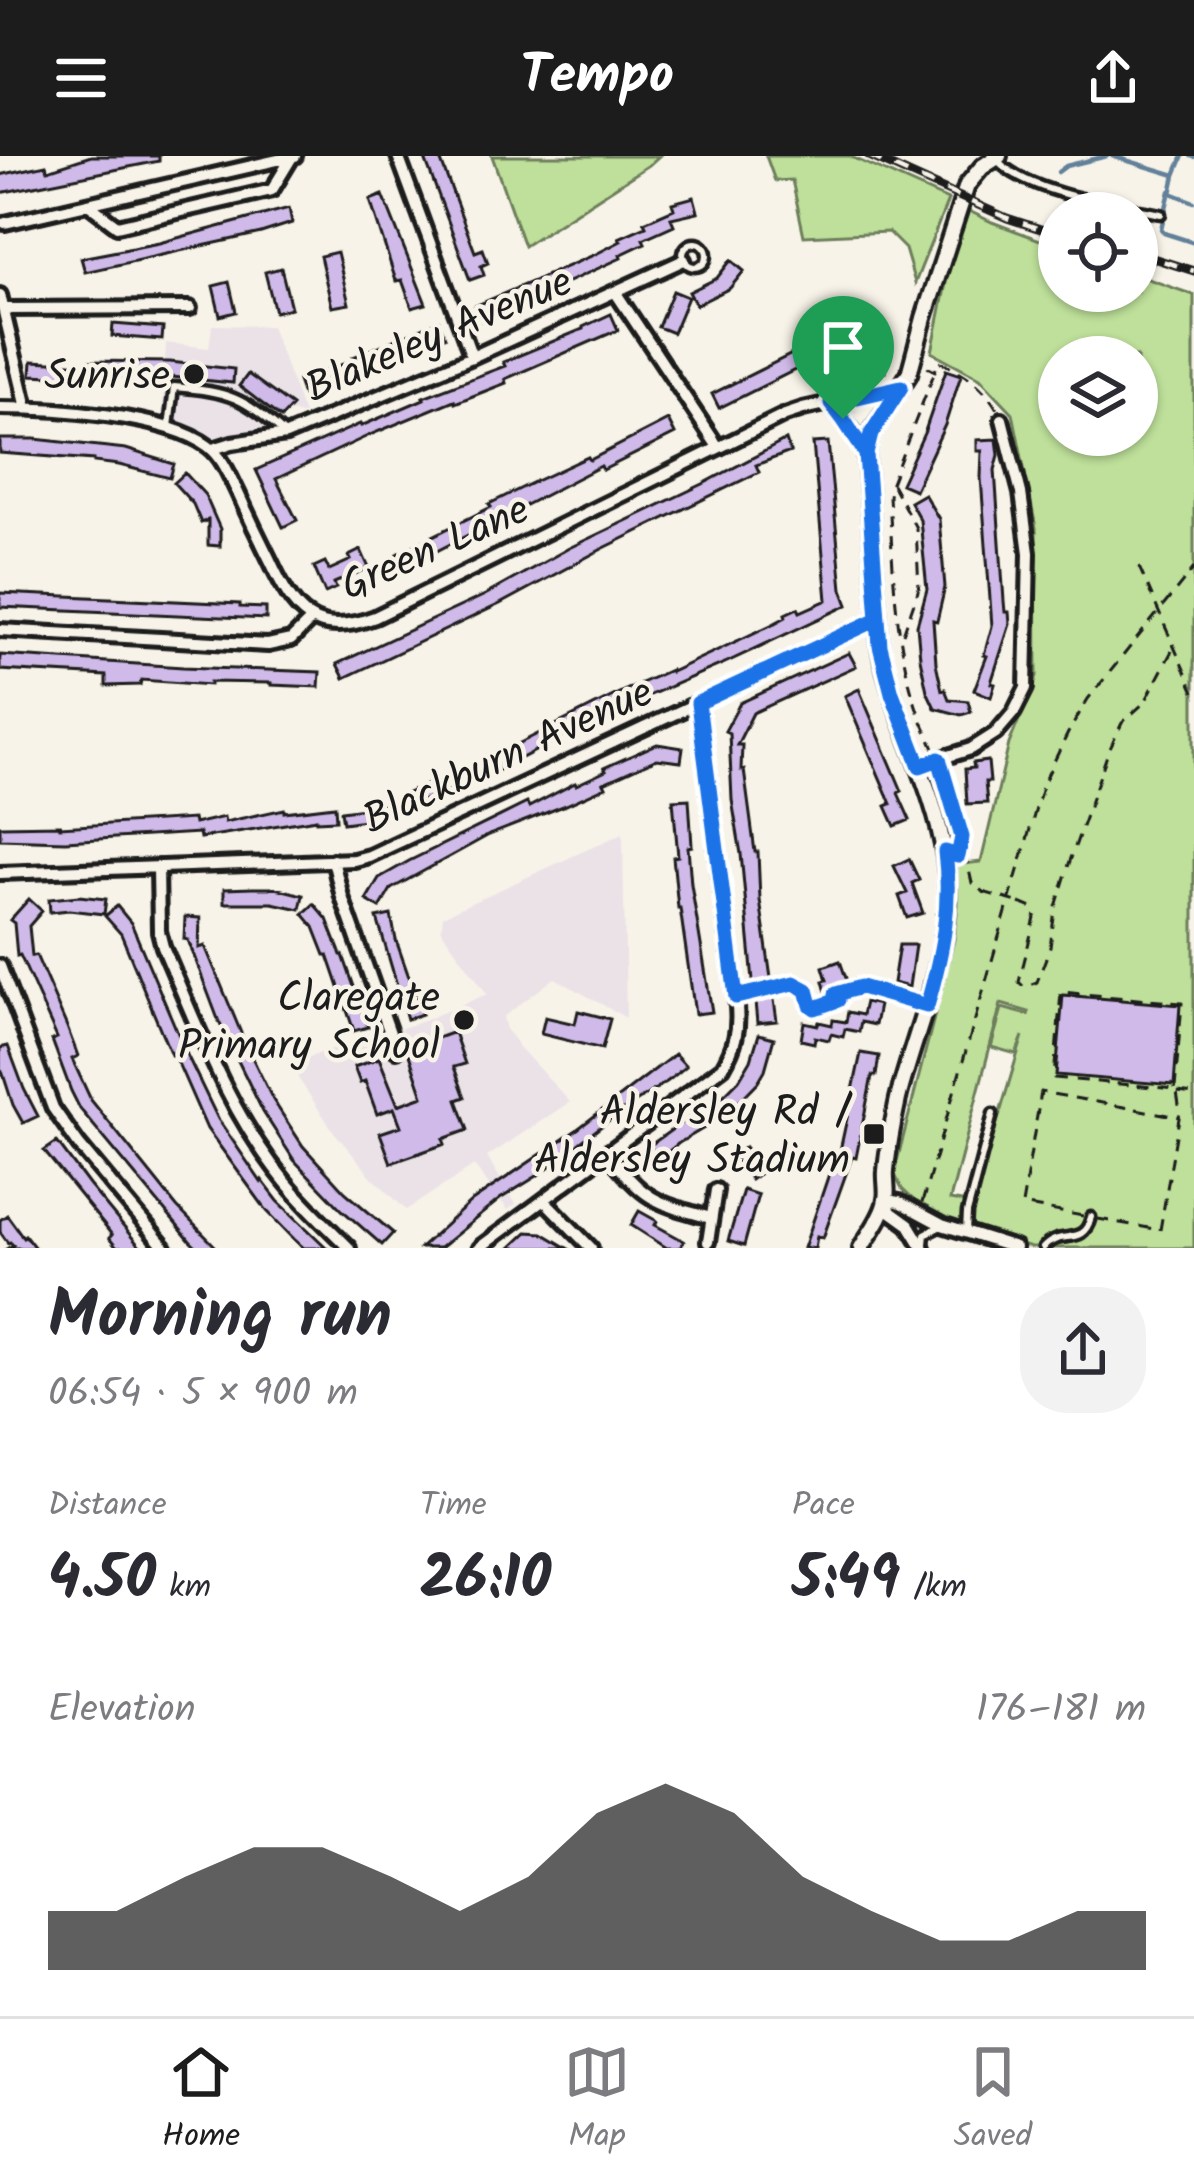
<!DOCTYPE html>
<html lang="en">
<head>
<meta charset="utf-8">
<style>
	body { margin:0; font-family:Kalam,sans-serif; background:#f2f2f3; color:#2b2b33; height:100vh; display:flex; flex-direction:column; font-size:45px; white-space:nowrap }
	* { box-sizing:border-box; margin:0 }
	p { font-size:39px; color:#7c7c81 }
	.icon { flex:none; width:66px; height:66px; fill:none; stroke:currentColor; stroke-width:2; stroke-linecap:round; stroke-linejoin:round }
	.map { position:relative; height:1092px; overflow:hidden }
	.details { display:flex; flex-direction:column; background:#fff; flex:1 }
	.details>* { flex:none }
	.controls { position:absolute; left:1038px; top:36px; display:grid; gap:24px }
	.controls a { display:grid; place-items:center; width:120px; height:120px; border-radius:50%; background:#fff; box-shadow:0 3px 9px #0004; font-size:60px }
	.pin { position:absolute; display:grid; place-items:center; width:102px; height:102px; color:#fff; margin:-123px -51px; border-radius:50% 50% 50% 0; rotate:-45deg; box-shadow:0 0 12px #0007 }
	.pin .icon { rotate:45deg }
	.round { display:grid; place-items:center; flex:none; width:126px; height:126px; border-radius:48px; background:#f2f2f3 }
	.head { display:flex; align-items:center; justify-content:space-between; height:204px; padding:0 48px }
	h1 { font-size:66px; font-weight:700; line-height:90px }
	.metrics { display:grid; grid-template-columns:repeat(3,1fr); gap:18px; height:204px; padding:12px 48px }
	.metrics div { display:grid; align-content:center }
	.metrics b { font-size:60px; font-weight:700 }
	.metrics small { font-size:33px; font-weight:400 }
	.metrics p { font-size:33px }
	.chart { height:336px; padding:24px 48px }
	.chart p { display:flex; justify-content:space-between }
	.chart svg { width:100%; height:216px; margin-top:12px; fill:#1c1c1c; opacity:.7 }
	header { display:flex; justify-content:space-between; align-items:center; height:156px; padding:0 48px; background:#1c1c1c; color:#fff; font-size:54px; font-weight:700 }
	.dock { display:flex; justify-content:space-around; align-items:center; height:168px; border-top:3px solid #e1e1e2; background:#fff; font-size:33px; color:#7c7c81 }
	.dock a { display:grid; justify-items:center; gap:6px }
	.dock .on { color:#1c1c1c }
	.map>svg:first-child { display:block }
	.built { fill:#ebe2e8 }
	.green { fill:#bee09a; stroke:#6d7e5b; stroke-width:3; fill-rule:evenodd }
	.lines { fill:none; stroke-linecap:round; stroke-linejoin:round }
	.stream { stroke:#628099; stroke-width:4.5 }
	.building { fill:#d0bae9; stroke:#1c1c1c; stroke-width:3 }
	.service-casing { stroke:#1c1c1c; stroke-width:15 }
	.minor-casing { stroke:#1c1c1c; stroke-width:20 }
	.tertiary-casing { stroke:#1c1c1c; stroke-width:22 }
	.path { stroke:#1c1c1c; stroke-width:3; stroke-dasharray:12 9; stroke-linecap:butt }
	.service { stroke:#f7f3e8; stroke-width:6 }
	.minor { stroke:#f7f3e8; stroke-width:10 }
	.tertiary { stroke:#f7f3e8; stroke-width:14 }
	.rail-casing { stroke:#1c1c1c; stroke-width:9 }
	.rail { stroke:#f7f3e8; stroke-width:4.5; stroke-dasharray:14; stroke-linecap:butt }
	.path-bridge { stroke:#1c1c1c; stroke-width:3; stroke-dasharray:12 9; stroke-linecap:butt }
	.route-casing { stroke:#fff; stroke-width:24 }
	.route { stroke:#1a73e8; stroke-width:15 }
	.poi-dot { fill:#1c1c1c; stroke:#f7f3e8; stroke-width:4.5 }
	.labels { text-anchor:middle; stroke-width:9; stroke-linejoin:round; paint-order:stroke }
	.street-label { font-size:42px; fill:#1c1c1c; stroke:#f7f3e8 }
	.poi-label { font-size:42px; fill:#1c1c1c; stroke:#f7f3e8; text-anchor:end }
</style>
</head>
<body>
<header><svg class="icon" aria-label="menu" viewBox="0 0 24 24"><path d="M4 6h16M4 12h16M4 18h16"/></svg>Tempo<svg class="icon" aria-label="share" viewBox="0 0 24 24"><path d="M12 15V3M7 8l5-5 5 5M5 13v7h14v-7"/></svg></header>
<div class="map">
<svg width="1194" height="1092" viewBox="0 0 1194 1092">
	<rect width="100%" height="100%" fill="#f7f3e8"/>
	<filter id="ink" filterUnits="userSpaceOnUse"><feTurbulence type="fractalNoise" baseFrequency=".00833" numOctaves="2"/><feDisplacementMap in="SourceGraphic" scale="24" xChannelSelector="R" yChannelSelector="G"/><feConvolveMatrix kernelMatrix="1 2 1 2 8 2 1 2 1" color-interpolation-filters="sRGB"/></filter>
	<g filter="url(#ink)">
		<path class="built" d="M212,169L271,170L304,258L272,255L266,271L212,282L162,263L166,187L209,192Z
			M623,677L626,862L555,822L503,861L506,873L519,891L570,946L487,1001L516,1048L508,1054L474,1010L406,1054L370,1019L334,976L294,916L304,903L354,885L357,892L381,884V879L420,866L487,838L441,774L443,760Z"/>
		<path class="green" d="M492,0H659L649,9L524,90Z
			M766,0H849L948,44L915,127L905,93L888,76L804,80L792,24L775,25Z
			M965,53L992,66L1059,91V135H1137V119L1194,139V1092H1031L919,1057L924,1054L902,1033L894,1017L954,784L958,748L955,709L981,706L1009,588L1037,520L1036,372L1013,257L980,222L932,196L955,83ZM1059,201H1137V279H1059ZM1001,848L1029,856L1028,859L1002,852L991,891L1016,898L1023,880L1019,893L973,1048L950,1044Z"/>
		<g class="lines">
			<path class="stream" d="M1112,0L1175,19L1183,0
				M1191,0L1194,1
				M1058,16L1066,10L1107,0
				M1175,19L1171,37L1194,46
				M1170,35L1161,73L1164,77L1192,86"/>
		</g>
		<path class="building" d="M91,0H159V5L0,37V19L46,9L48,14Z
			M424,0H439L475,96L483,93L488,107L481,110L484,119L470,124Z
			M383,39L426,148L412,152L402,124L396,125L370,44Z
			M694,41L698,56L671,62L674,69L643,83L645,87L620,99L621,102L482,165L475,150L594,99L621,85L619,82L646,70L644,66L674,53L672,47Z
			M289,52L292,67L261,77L85,116L81,102L159,87Z
			M337,96L349,148L332,151L320,100Z
			M731,104L744,115L730,132L696,149L689,136L717,122Z
			M281,112L291,152L275,156L265,116Z
			M229,126L236,156L220,160L213,130Z
			M673,135L688,141L673,177L658,171Z
			M611,158L618,174L505,223L506,227L455,247L454,244L372,278L276,323L297,364L283,371L256,314L360,268L361,270L424,243L423,241L505,210L503,206L583,173V171Z
			M439,165L445,181L303,239L298,225L354,204L353,201Z
			M875,165L877,186H882L885,215L869,217V211L855,213L854,195L814,198L816,217L804,218L803,210L719,252L712,238L794,197L809,196L808,188L820,187L819,181L858,179L857,167Z
			M113,168L163,172L162,184L112,180Z
			M32,205L87,208V205L170,206L234,213L233,227L161,220L110,221L109,223L31,219Z
			M946,214L961,219L945,269L915,334L901,328L925,275Z
			M248,218L292,250L281,262L239,230Z
			M668,264L675,278L603,314L601,310L568,327L404,412L397,398L491,351L489,348L534,326L588,301L590,304Z
			M0,283H35L126,293L174,308L170,322L119,309L94,306V304L0,297Z
			M997,283L999,299L995,314L1004,445L1005,456H1009L1010,468L991,527L995,528L991,541L974,534L987,500L984,499L992,470L981,322L982,295H977V284Z
			M786,284L790,296L756,309L759,316L602,393L500,448L344,522L337,508L485,439L569,392L703,328Z
			M828,286L842,433L848,449L725,507L608,557L495,616L494,613L374,666L373,663L343,667L341,655L364,652V656L394,643L508,593L621,536L670,514L671,516L773,468L786,461L785,458L798,452L800,456L827,444L813,287Z
			M185,317L205,339L220,373V390L208,389V364L201,367L193,348L174,327Z
			M924,338L939,363L945,431L937,465L933,464L936,507L942,534L945,533L949,543L968,545L971,556L961,559L935,552L927,535L920,502L917,469L927,433L920,364L910,346Z
			M361,394L369,412L334,427L336,432L325,437L314,411L325,406L329,414L351,404L349,400Z
			M0,437L240,448V451L266,452V463L0,451Z
			M849,497L856,510L753,557L737,589H742L741,614H744L755,696H758L760,744L777,865L757,867L741,698L732,644L729,577L725,575L740,547Z
			M0,499L183,511L320,516L319,531L271,529V527L210,526V529L141,524L140,529L106,530V520L0,514Z
			M859,533L902,635L898,637L910,664L895,670L886,650L891,648L845,540Z
			M657,588L683,592L681,606L657,603L604,627L606,631L566,649L489,679L391,733L380,752L366,744L379,722L409,705L527,647L529,651L575,627L576,629L606,615L604,612Z
			M988,605L990,626H985L987,647L967,648L965,613L974,612L973,607Z
			M689,643L692,690L688,691L691,728L712,856L695,858L680,752H678L673,701L678,700L673,644Z
			M335,650L336,664L316,665V663L200,682L199,677L65,685L0,683V670L60,669V671L193,663L194,668L224,661L225,666L284,653V656Z
			M909,703L919,724L912,727L923,757L907,762L899,740L907,737L894,710Z
			M252,732H275L303,739L300,753L272,747H224V733Z
			M79,740L106,743L104,758L69,754L50,756L49,743Z
			M29,743L42,755L29,770L32,800L36,799L67,871L78,900L72,903L91,944L177,1051L217,1092H197L190,1085L80,953L71,935L52,884L57,882L20,799L17,800L14,767L10,764Z
			M314,748L327,763L341,799H343L368,871L354,875L328,799H325L314,771L303,758Z
			M117,750L131,767L188,901L218,963L261,1026L262,1024L278,1045L327,1092H304L294,1083L267,1055L207,973L174,898L171,899L121,778L105,760Z
			M391,759L396,784L422,858L407,863L377,762Z
			M185,761L200,762L199,792L205,790L246,889L273,944L303,990L345,1036L393,1077L382,1089L342,1054L294,1004L263,956L219,866L188,784L184,783Z
			M899,789H915L909,831L893,827Z
			M840,805L847,825L826,836L823,825L827,824L823,811Z
			M1063,839L1180,849L1174,929L1056,919Z
			M865,846L879,849L875,869L861,866L859,876L845,873L843,881L831,878L829,884L815,881L814,887L801,884L804,866L818,869L819,866L832,869L833,864L846,866L848,856L862,859Z
			M578,855L610,863L602,893L541,878L545,861L575,868Z
			M454,876L465,908L454,911L465,941L457,944L468,974L443,983L445,988L391,1007L380,977L401,970L394,952L377,958L365,925L360,927L354,911L379,902L398,949L423,940L407,893Z
			M759,878L774,882L765,914L758,926L726,959L679,987L659,1003L649,990L715,943L717,946L739,924L751,904Z
			M8,890L24,933L38,960L23,967L13,949L2,915H0V892Z
			M861,897L879,900L876,920H872L856,1002L852,1001L823,1082L817,1080L815,1092H804L834,1003L838,1004Z
			M675,898L686,910L668,925L617,958L537,1020L500,1043L440,1092H420L472,1045L575,975Z
			M57,986L89,1029L141,1092H117L109,1082L112,1079L44,995Z
			M745,991L763,1015L751,1024L733,1001Z
			M743,1034L758,1039L744,1090L728,1085Z
			M639,1055L657,1065L655,1069L684,1085L680,1092H667L631,1069Z
			M7,1059L23,1081L25,1079L35,1092H8L13,1089L10,1086L8,1087L0,1076V1064Z
			M527,1076L542,1077L567,1092H510Z"/>
		<g class="lines">
			<defs>
				<path id="service" d="M998,5C1029,38 1116,49 1161,58
					M683 99a12 12 0 1 1 24 0a12 12 0 1 1-24 0Z
					M169,271L174,231C231,236 242,241 285,278
					M966,1076L967,1057L993,958
					M924,1088L925,1078L941,1070
					M1043,1092C1061,1072 1083,1092 1091,1061"/>
				<path id="minor" d="M398,0L472,201
					M88,48L117,70L272,34L292,1
					M5,67L295,0
					M616,137L718,291
					M0,139L27,252
					M3,153L190,152
					M831,247L853,275L866,298
					M0,252C53,252 166,259 208,290C223,301 230,321 238,337C248,359 259,382 270,404C294,456 314,484 375,461L785,259L803,253L901,231
					M213,293L232,287L286,279L472,201L684,104
					M0,474L268,489L291,484L312,463
					M920,609L971,593L996,577L1014,556L1026,532L1029,397L1021,337L1002,263
					M333,704L342,741L396,894
					M158,711L159,775L163,791C198,871 228,955 284,1024C303,1048 327,1070 349,1092
					M0,717L354,704L369,700L878,463
					M0,810L53,952L79,989L165,1092
					M843,836L861,831L927,850
					M607,996C645,1044 652,1046 711,1062
					M544,1044L591,1092
					M886,1044L899,1046L942,1069L1015,1092
					M886,1044L891,1056L909,1069L923,1092
					M708,1086L716,1034
					M479,1092L723,911C735,890 739,875 737,851L698,547"/>
				<path id="tertiary" d="M861,1092C869,1078 884,1059 886,1043C888,1035 885,1024 886,1015C888,991 893,966 898,943C918,863 958,786 945,701C934,628 894,563 880,491L866,298L871,277L909,218L924,162L967,29L982,11L999,0"/>
			</defs>
			<use href="#service" class="service-casing"/>
			<use href="#minor" class="minor-casing"/>
			<use href="#tertiary" class="tertiary-casing"/>
			<path class="path" d="M927,211L935,215L939,205C965,217 982,228 997,253
				M892,328L916,372L919,432L901,484
				M1139,411L1194,536
				M935,595C928,578 919,561 914,543C894,477 893,409 889,340L891,327L935,215
				M943,615L962,681L958,698
				M959,701L967,705L972,727L983,736
				M1020,747L1032,752L1036,758L1019,826L1024,831L1037,826L1050,791L1055,754L1069,708L1107,599L1122,567L1145,546L1174,491
				M749,838L794,827L807,834L811,849L815,852L836,844
				M1175,933L1182,847L1061,836L1054,922L1175,933L1177,936L1194,938
				M922,1047L1043,628L1068,577L1088,543L1194,412
				M1083,1060L1022,1049L1041,936L1180,961
				M1098,1063L1160,1074L1180,956L1177,936"/>
			<use href="#service" class="service"/>
			<use href="#minor" class="minor"/>
			<use href="#tertiary" class="tertiary"/>
			<defs>
				<path id="rail" d="M869,0L1007,62L1059,79
					M1137,97L1194,115"/>
			</defs>
			<use href="#rail" class="rail-casing"/>
			<use href="#rail" class="rail"/>
			<path class="path-bridge" d="M983,736L1020,747"/>
		</g>
	</g>
	<g class="lines" filter="url(#ink)">
		<defs>
			<path id="route" d="M843,263L866,298L878,463L698,547L736,841L794,827L807,834L811,849L815,852L838,844L836,838L861,831L927,850C942,798 952,750 945,696L958,700L962,681L939,603L920,610L892,537L880,490L866,298L871,278L901,231L831,247L843,263"/>
		</defs>
		<use href="#route" class="route-casing"/>
		<use href="#route" class="route"/>
	</g>
	<g class="poi-dot">
		<circle cx="194" cy="218" r="12"/>
		<circle cx="464" cy="864" r="12"/>
		<rect x="862" y="966" width="24" height="24" rx="6"/>
	</g>
	<g class="labels">
		<g class="street-label">
			<text transform="translate(438 177) rotate(-23)" y="15">Blakeley Avenue</text>
			<text transform="translate(434 390) rotate(-24)" y="15">Green Lane</text>
			<text transform="translate(507 598) rotate(-25)" y="15">Blackburn Avenue</text>
		</g>
		<g class="poi-label">
			<text x="170" y="233">Sunrise</text>
			<text x="440" y="855">Claregate<tspan x="440" dy="48">Primary School</tspan></text>
			<text x="850" y="969">Aldersley Rd /<tspan x="850" dy="48">Aldersley Stadium</tspan></text>
		</g>
	</g>
</svg>
<div class="controls">
<a><svg class="icon" aria-label="locate" viewBox="0 0 24 24"><circle cx="12" cy="12" r="6"/><path d="M12 2v4M12 18v4M2 12h4M18 12h4"/></svg></a>
<a><svg class="icon" aria-label="layers" viewBox="0 0 24 24"><path d="M12 4l9 5-9 5-9-5zM3 14l9 5 9-5"/></svg></a>
</div>
<div class="pin" style="left:843px;top:263px;background:#1e9e55"><svg class="icon" aria-label="arrive" viewBox="0 0 24 24"><path d="M6 21V4h12l-3 4 3 4H6"/></svg></div>
</div>
<section class="details">
<div class="head"><div><h1>Morning run</h1><p>06:54 · 5 × 900 m</p></div><a class="round"><svg class="icon" aria-label="share" viewBox="0 0 24 24"><path d="M12 15V3M7 8l5-5 5 5M5 13v7h14v-7"/></svg></a></div>
<div class="metrics">
<div><p>Distance</p><b>4.50<small> km</small></b></div>
<div><p>Time</p><b>26:10</b></div>
<div><p>Pace</p><b>5:49<small> /km</small></b></div>
</div>
<div class="chart"><p><span>Elevation</span>176–181 m</p>
<svg viewBox="0 0 160 44" preserveAspectRatio="none"><path d="M0 44V32L10 32L20 25L30 19L40 19L50 25L60 32L70 25L80 12L90 6L100 12L110 25L120 32L130 38L140 38L150 32L160 32V44z"/></svg>
</div>
</section>
<nav class="dock">
<a class="on"><svg class="icon" aria-label="home" viewBox="0 0 24 24"><path d="M3 11l9-7 9 7M6 9v11h12V9"/></svg>Home</a>
<a><svg class="icon" aria-label="map" viewBox="0 0 24 24"><path d="M3 6l6-2 6 2 6-2v14l-6 2-6-2-6 2zM9 4v14M15 6v14"/></svg>Map</a>
<a><svg class="icon" aria-label="saved" viewBox="0 0 24 24"><path d="M7 4h10v16l-5-4-5 4z"/></svg>Saved</a>
</nav>
</body>
</html>
